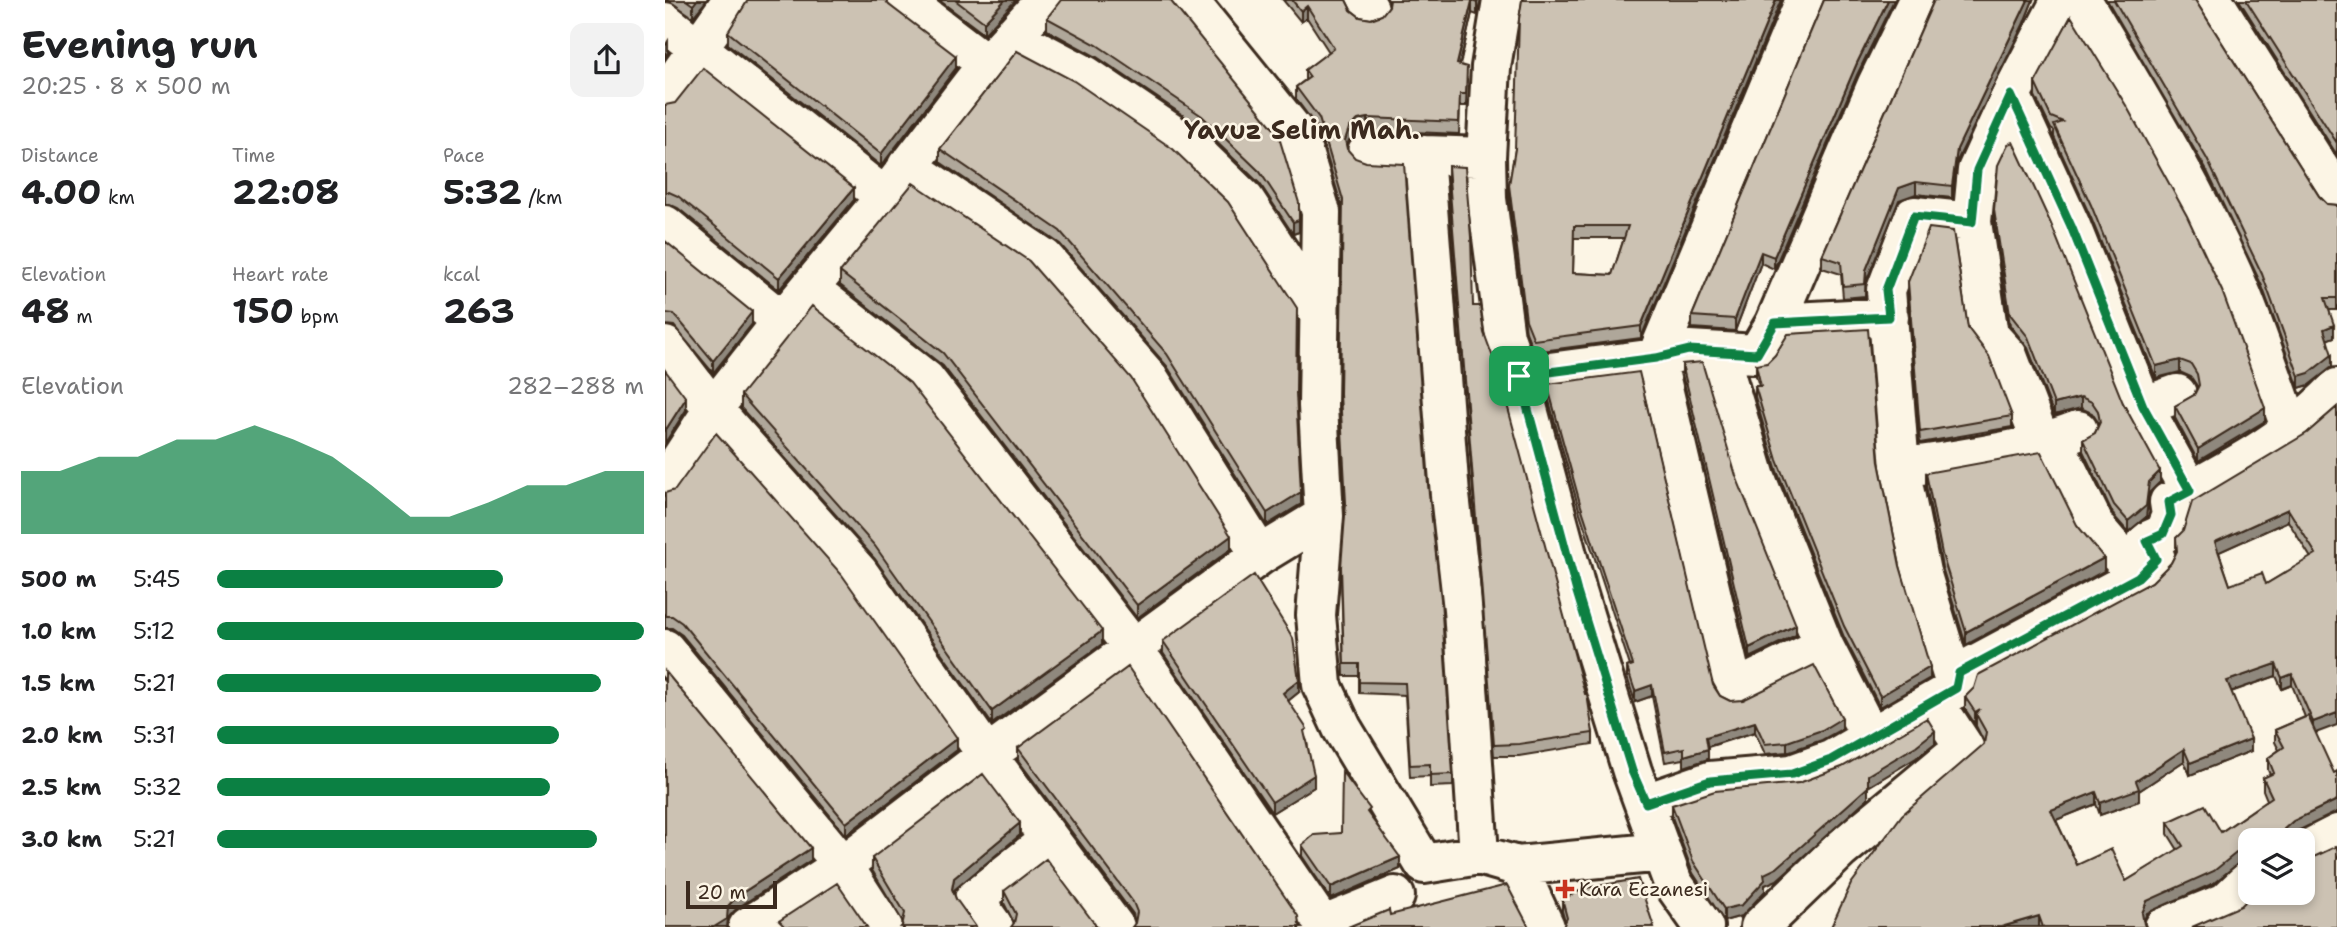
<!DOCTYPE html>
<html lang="en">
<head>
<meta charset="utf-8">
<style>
	body { margin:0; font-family:"Shantell Sans",sans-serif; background:#f2f2f2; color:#202124; height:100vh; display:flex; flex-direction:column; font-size:26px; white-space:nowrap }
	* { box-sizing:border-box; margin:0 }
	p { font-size:23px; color:#757577 }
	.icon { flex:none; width:38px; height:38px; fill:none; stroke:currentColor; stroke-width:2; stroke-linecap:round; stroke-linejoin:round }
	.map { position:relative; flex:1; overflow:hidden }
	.panel { display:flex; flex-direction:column; background:#fff; width:665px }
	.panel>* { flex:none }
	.controls { position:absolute; left:1573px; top:828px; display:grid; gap:14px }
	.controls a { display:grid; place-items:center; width:77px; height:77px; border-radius:14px; background:#fff; box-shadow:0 4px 10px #0003; font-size:35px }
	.scale { position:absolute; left:21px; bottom:18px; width:91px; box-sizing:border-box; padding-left:7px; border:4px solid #3b2a1e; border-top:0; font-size:19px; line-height:24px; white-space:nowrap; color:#3b2a1e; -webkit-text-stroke:5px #fcf5e5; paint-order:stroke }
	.pin { position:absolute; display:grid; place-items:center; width:60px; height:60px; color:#fff; margin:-30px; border-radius:14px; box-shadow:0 4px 10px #0006 }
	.round { display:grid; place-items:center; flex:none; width:74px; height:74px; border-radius:14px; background:#f2f2f2 }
	.headline { display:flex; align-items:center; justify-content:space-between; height:119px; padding:0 21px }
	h1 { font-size:38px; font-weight:700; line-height:52px }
	.figures { display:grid; grid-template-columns:repeat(3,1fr); gap:10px; height:119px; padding:7px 21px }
	.figures div { display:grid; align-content:center }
	.figures b { font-size:35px; font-weight:700 }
	.figures small { font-size:19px; font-weight:400 }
	.figures p { font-size:19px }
	.chart { height:196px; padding:14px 21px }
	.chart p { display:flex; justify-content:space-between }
	.chart svg { width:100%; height:126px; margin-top:7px; fill:#0b8043; opacity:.7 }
	ul { padding:0 21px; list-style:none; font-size:23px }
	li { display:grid; grid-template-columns:112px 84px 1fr; align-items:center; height:52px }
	li i { height:18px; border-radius:9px; background:#0b8043 }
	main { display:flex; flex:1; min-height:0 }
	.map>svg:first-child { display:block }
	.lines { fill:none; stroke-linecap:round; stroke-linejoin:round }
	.minor-casing { stroke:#3b2a1e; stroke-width:44 }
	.minor { stroke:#fcf5e5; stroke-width:38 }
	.wall { fill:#afa79a; stroke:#3b2a1e; stroke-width:2; fill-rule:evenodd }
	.shaded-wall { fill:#8f887d; stroke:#3b2a1e; stroke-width:2 }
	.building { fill:#ccc2b3; stroke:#3b2a1e; stroke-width:2; fill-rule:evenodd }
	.route-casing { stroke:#fff; stroke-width:14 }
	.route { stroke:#0b8043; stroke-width:9 }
	.poi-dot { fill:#c8321e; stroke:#fcf5e5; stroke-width:2.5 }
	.labels { text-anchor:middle; stroke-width:5; stroke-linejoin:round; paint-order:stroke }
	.poi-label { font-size:19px; fill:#3b2a1e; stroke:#fcf5e5; text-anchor:start }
	.district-label { font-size:26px; font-weight:bold; fill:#3b2a1e; stroke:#fcf5e5 }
</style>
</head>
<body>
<main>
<section class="panel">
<div class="headline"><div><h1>Evening run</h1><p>20:25 · 8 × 500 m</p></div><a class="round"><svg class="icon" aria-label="share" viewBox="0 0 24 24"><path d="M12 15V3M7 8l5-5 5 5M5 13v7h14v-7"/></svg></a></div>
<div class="figures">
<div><p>Distance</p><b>4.00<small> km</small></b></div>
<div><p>Time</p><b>22:08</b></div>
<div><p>Pace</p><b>5:32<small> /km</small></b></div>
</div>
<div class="figures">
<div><p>Elevation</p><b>48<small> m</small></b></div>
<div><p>Heart rate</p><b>150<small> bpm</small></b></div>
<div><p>kcal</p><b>263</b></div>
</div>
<div class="chart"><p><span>Elevation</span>282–288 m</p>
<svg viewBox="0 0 160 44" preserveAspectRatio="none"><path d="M0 44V22L10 22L20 17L30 17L40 11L50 11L60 6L70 11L80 17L90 27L100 38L110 38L120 33L130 27L140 27L150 22L160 22V44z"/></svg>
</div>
<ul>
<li><b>500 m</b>5:45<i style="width:67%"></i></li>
<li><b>1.0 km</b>5:12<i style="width:100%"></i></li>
<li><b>1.5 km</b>5:21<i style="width:90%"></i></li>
<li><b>2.0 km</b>5:31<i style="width:80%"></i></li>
<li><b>2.5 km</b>5:32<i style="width:78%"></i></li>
<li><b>3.0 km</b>5:21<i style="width:89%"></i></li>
</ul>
</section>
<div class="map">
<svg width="1672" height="927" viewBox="0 0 1672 927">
	<rect width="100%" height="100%" fill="#fcf5e5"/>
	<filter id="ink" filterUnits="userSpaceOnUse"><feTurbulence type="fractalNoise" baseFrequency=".0143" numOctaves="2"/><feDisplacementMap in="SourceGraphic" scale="14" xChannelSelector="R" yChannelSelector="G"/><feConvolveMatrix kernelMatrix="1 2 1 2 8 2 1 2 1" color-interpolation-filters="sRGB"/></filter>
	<g filter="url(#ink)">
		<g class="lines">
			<defs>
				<path id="minor" d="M238,0L322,64
					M523,0L633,136L656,212L653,406L659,516L651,615L657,685L677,728L759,864L814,855L852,866L997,852
					M698,0L704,9
					M837,0L826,67L821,157L822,199L840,337L854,376L912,592L967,771L1008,883L1039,927
					M1417,0C1474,96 1534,192 1577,295C1595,340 1610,385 1626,430
					M1548,0L1672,196
					M0,22L220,197
					M346,36L420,75L522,144L580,200L652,310
					M0,95L67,0
					M1346,95L1406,226L1478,406L1525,491
					M702,152L759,155
					M242,166L379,258L484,378L595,555
					M1307,222L1324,335L1343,356L1376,442
					M0,225L117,321
					M145,289L261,380L469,649L657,925
					M1110,323L1224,317
					M0,346L48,409L194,573L322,755L450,927
					M1054,353L1091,478L1159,646L1069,690L991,358L1140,0
					M854,376L991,358L1024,350L1092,354L1110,323L1212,84L1253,0
					M1478,406L1512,394
					M1388,440L1431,528L1473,577
					M1235,468C1295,459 1357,452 1413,430
					M0,483L48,409L117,321L220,197L322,64L380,0
					M1159,646L1205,736
					M0,649L178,865L218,927
					M981,803L1045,781L1127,774L1166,760L1291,688L1256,572L1235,468L1221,290L1249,216L1307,222L1312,170L1346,95L1396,0
					M1638,852L1672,834
					M814,855L798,609L785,495L759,155L821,157
					M852,866L880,927
					M83,927L178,865L322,755L595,555L659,516
					M329,927L309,899L384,840
					M654,927L730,896
					M1095,927L1176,849L1299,747L1271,704L1291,688L1294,673L1473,577L1491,559L1482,541L1498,534L1506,515L1504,502C1565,469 1624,439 1672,388
					M1499,927L1561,902L1586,878"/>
			</defs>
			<use href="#minor" class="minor-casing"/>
			<use href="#minor" class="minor"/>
		</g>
		<path class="wall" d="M0,0H42L28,17L3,0Z
			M274,0H351L319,34Z
			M505,0L634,232L628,234L595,184L537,128L432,57L382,30V18Z
			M618,0H681L686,10L695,17L706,19L717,15L724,6L723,0H816L812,15L807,13L795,65L802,79L801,106H795L794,134L703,130L693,132L684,140L682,147L763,485L788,774V786L765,787V776L745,777L740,695L694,693V676H679L676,579L680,508L675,406L678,211L654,130L631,99V87L640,80V70L664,52L642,18L636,22Z
			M1116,0L976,338L869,352L861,332L844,197V185L850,149ZM909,238H959L947,275L908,273Z
			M1159,0H1229L1192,75L1109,269L1096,263L1070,331L1027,328V316Z
			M1269,0H1368L1358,25L1292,161L1287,198L1251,194L1234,200L1201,282L1200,296L1178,298L1176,274L1157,268V256Z
			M1442,0H1530L1654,196L1662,204L1672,205V310H1664L1669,337L1662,339L1667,367L1644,385L1634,388L1597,286L1542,171Z
			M1574,0H1672V155Z
			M224,5L291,68L216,166L63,44V32Z
			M352,51L631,396L636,504L602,525L502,366L395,244L275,162V149Z
			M1370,83L1600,421L1533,461L1510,418V406L1529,395L1532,386L1526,377L1515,372L1491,378L1426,218L1389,137V131L1386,129L1370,96Z
			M0,105L189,200L114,290L13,208L4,204H0Z
			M783,166L808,306L819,333L928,733V744L854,756H829L783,178Z
			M1329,210L1458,403L1495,482L1484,493L1481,517L1463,532L1449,516L1418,451V440L1430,433L1434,424L1433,422L1427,413L1416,408L1389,415L1363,348L1345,325L1329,221Z
			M0,241L87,324L48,373L9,326L0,325Z
			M175,272L566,549L472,618L278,366L175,285Z
			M1243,282L1303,328L1347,416V427L1255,443Z
			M1017,364L1131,635L1084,658L1017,374Z
			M1091,365L1214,462L1235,566L1265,678L1215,707L1179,637L1112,471L1090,397V386H1094L1091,376Z
			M882,384L1055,696L1065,701L1177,729L1157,740L1122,752L1100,754L1090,732L1043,747V759L1019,767V759L1000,762L987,696L970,702L962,677V667L965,666L915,513L882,394Z
			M76,395L437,644L327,724L210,559L76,408Z
			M1672,407L1651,733L1628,833L1620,840H1586V857H1581L1549,883L1482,913L1479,921L1481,927H1166L1319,744V742L1311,726V723L1310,724L1300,709V697L1487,582L1506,563L1511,553V538L1642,433ZM1623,521L1646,558L1601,584L1565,585L1554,552ZM1611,676L1617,689L1627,685L1640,717L1610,730V742L1614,750L1603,758V770L1605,775L1598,778V790L1602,800L1556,832L1503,822V834L1513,850L1461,881L1412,865L1391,820L1431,804L1435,815L1474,801V791L1519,761L1525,775L1586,751L1566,692Z
			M1261,473L1412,525L1439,571L1301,645L1277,567L1261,486Z
			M0,493L292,750L181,835L17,635L7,628H0Z
			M498,641L634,692L623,701L642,741L649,787L607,813L498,653Z
			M1270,743L1251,758L1203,787V798L1112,880L1100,885V891L1077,916L1059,921L1028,873L1007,817V805L1134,783Z
			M353,748L634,924L470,923L468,914L353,760Z
			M705,816L735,869L666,899L637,856V845L676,833Z
			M355,835L289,890V893L291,899L237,926L238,922L207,870V858Z
			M339,891L432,927L349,923L339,903Z
			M897,899L989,927L900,922L897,911Z"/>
		<path class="shaded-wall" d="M32,0H42L28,17V5Z
			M340,0H351L319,34V22Z
			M813,0H816L812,15V3Z
			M1111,0H1116L976,338V326Z
			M1223,0H1229L1192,75L1109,269V257L1192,63Z
			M1363,0H1368L1358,25L1292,161L1287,198V186L1292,149Z
			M807,1V13L792,76V64Z
			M642,6V18L636,22V11Z
			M3,41V52L0,58V46Z
			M291,56V68L216,166V154Z
			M703,118V130L693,132L684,140L680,152V140L684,128L693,120Z
			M1251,182V194L1234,200L1201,282L1200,296L1201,270L1234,188Z
			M189,188V200L114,290V278Z
			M634,203V232L628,234V222Z
			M1096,252V263L1070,331V319Z
			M87,312V324L48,373V361Z
			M1669,325V337L1659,341V329Z
			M1667,355V367L1644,385L1634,388V376Z
			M1515,360V372L1491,378V366Z
			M1416,397V408L1389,415V404Z
			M21,398V410L0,443V431Z
			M1600,408V421L1533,461V449Z
			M1495,471V482L1484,493L1481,517L1463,532V521L1484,482Z
			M636,492V504L602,525V513Z
			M1623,509V521L1550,554V542Z
			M566,536V549L472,618V605Z
			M1439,558V571L1301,645V632Z
			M1131,625V635L1084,658V648Z
			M437,631V644L327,724V711Z
			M1611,664V676L1562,693V681Z
			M1265,667V678L1215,707V696Z
			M1627,674V685L1617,689V678Z
			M634,680V692L618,705V693Z
			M987,685V696L970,702V691Z
			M1315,709L1311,714V723L1310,724V712Z
			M1672,713V725L1648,734V722Z
			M1177,718V729L1157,740L1122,752V742Z
			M1090,722V732L1041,747V737Z
			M1270,731V743L1251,758L1203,787V798L1112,880L1100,885V891L1077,916L1059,921V909L1099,874L1203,775Z
			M292,738V750L181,835V823Z
			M1586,739V751L1525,775V763Z
			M1043,749V759L1019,767V756Z
			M1519,749V761L1474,791V801L1435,815V803L1471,781Z
			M649,775V787L607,813V802Z
			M1431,792V804L1386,822V810Z
			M1672,800V812L1628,833L1620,840H1616L1619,829L1628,821Z
			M355,823V835L289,890L287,901V889L289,878Z
			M1581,845V857L1549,883L1482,913L1477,925V913L1482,901Z
			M146,848V860L71,909L63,918L62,927H49L63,906L71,897Z
			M735,857V869L666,899V887Z
			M1374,916V927H1336Z"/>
		<path class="building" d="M21,0H32L28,5Z
			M83,0H220L224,5L291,56L216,154L63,32Z
			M290,0H340L319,22Z
			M396,0H505L613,134L634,203V220L628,222L595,172L537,116L432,45L382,18Z
			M627,0H681L686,10L695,17L706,19L717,15L724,6L725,0H813L812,3L807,1L792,64L802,67L801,94H795L794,122L703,118L693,120L684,128L680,140L682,149L690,158L701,162L739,164L763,485L776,599L788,774L765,775V764L745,765L740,683L694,682V664H679L676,567L681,503L675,394L678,200L654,118L631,87L645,77L640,70L669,48L642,6L636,11Z
			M857,0H1111L976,326L869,340L861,320L844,185L850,149L854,19ZM909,226H963L947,275L908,273Z
			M1159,0H1223L1192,63L1109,257L1096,252L1070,319L1027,316Z
			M1269,0H1363L1292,149L1287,186L1251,182L1234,188L1201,270L1200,284L1178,286L1176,262L1157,256Z
			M1449,0H1530L1654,196L1662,204L1672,205V298H1660L1669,325L1659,329L1667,355L1644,373L1634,376L1597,274L1542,159Z
			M1581,0H1672V143Z
			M1406,16L1462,107L1522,216L1557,291L1600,408L1533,449L1510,406L1529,395L1534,385L1532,374L1526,364L1515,360L1491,366L1426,205L1389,125L1398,122L1386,117L1370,83Z
			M352,51L409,81L508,149L563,202L632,308L631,393L636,492L602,513L502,354L395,231L275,149Z
			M38,68L189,188L114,278L13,196L4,192H0V105L10,103Z
			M1348,142L1386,224L1458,403L1495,471L1484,482L1481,506L1463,521L1449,505L1418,440L1430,433L1435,422L1433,411L1427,402L1416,397L1389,404L1363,337L1345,314L1329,210L1333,165L1343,144Z
			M783,166L800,167L806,237L808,306H815L819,333L833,371L920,694H922L928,733L854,744L829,745Z
			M248,183L364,261L466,378L566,536L472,605L278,353L175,272Z
			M1264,228L1288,231L1303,328L1324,356L1347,416L1255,432L1243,282Z
			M0,241L87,312L48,361L9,314L0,313Z
			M147,306L245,383L437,631L327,711L210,546L76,395Z
			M1203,329L1214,462L1235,566L1265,667L1215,696L1179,626L1112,460L1090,386H1096L1091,365L1102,363L1110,355L1123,334Z
			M1037,362L1071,476L1131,625L1084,648L1017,364Z
			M0,370L21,398L0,431Z
			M974,372L1048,685L1055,696L1065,701L1078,700L1149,665L1177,718L1157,730L1122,742L1100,744L1090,722L1041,737L1043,749L1019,756V748L1000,752L987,685L970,691L962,667L968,665L915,503L882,384Z
			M1672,407V713L1648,722L1627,674L1617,678L1611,664L1562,681L1586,739L1525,763L1519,749L1471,781L1474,789L1435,803L1431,792L1386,810L1412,865L1446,849L1461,881L1518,846L1503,822L1540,805L1556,832L1607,797L1598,778L1609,773L1603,758L1619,747L1610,730L1643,716L1669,773L1672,771V800L1628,821L1619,829L1617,840H1586V845H1581L1549,871L1482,901L1477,913L1479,924L1481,927H1378L1374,916L1336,927H1166L1186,884L1237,815L1319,744L1321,732L1311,714L1315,709L1310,712L1300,697L1309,688L1313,675L1487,582L1506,563L1512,551L1511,538L1518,531L1527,502L1642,433ZM1623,509L1651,554L1601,584L1597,573L1565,585L1550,542Z
			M51,433L177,575L292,738L181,823L17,623L7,616H0V493L10,490Z
			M1376,452L1412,525L1439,558L1301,632L1277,554L1261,473Z
			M589,575L628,638L634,680L618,693L642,729L639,731L649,775L607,802L498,641Z
			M463,667L633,916L634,924L637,927H467L470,923L472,912L468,902L353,748Z
			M0,671L146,848L71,897L63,906L62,919L49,927H0Z
			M1262,718L1270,731L1251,746L1203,775V787L1112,868L1099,874L1100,880L1077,905L1059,909L1028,861L1007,805L1050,791L1134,783L1177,767Z
			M677,772L705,809L702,812L735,857L666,887L637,845L649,835L676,833Z
			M318,774L355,823L289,878L287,889L291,899L311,927H236L237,926L240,913L207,858Z
			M1672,846V927H1527L1576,906L1590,892H1638V862Z
			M381,859L432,927H346L349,923L351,914L339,891Z
			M973,879L989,927H898L902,918L897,899L921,888Z
			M172,883L202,927H120L114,921Z
			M842,885L864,927H683L724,910L725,915Z"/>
	</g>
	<g class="lines" filter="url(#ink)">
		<defs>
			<path id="route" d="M1346,95L1406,226L1478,406L1525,491L1504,502L1506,515L1498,534L1482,541L1491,559L1473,577L1294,673L1291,688L1166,760L1127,774L1045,781L981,803L967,771L912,592L854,376L991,358L1024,350L1092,354L1110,323L1224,317L1221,290L1249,216L1307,222L1312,170Z"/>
		</defs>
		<use href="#route" class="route-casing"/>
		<use href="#route" class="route"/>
	</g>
	<path class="poi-dot" d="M896.5 878.5h7v7h7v7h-7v7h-7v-7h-7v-7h7z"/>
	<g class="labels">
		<g class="poi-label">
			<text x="914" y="896">Kara Eczanesi</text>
		</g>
		<g class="district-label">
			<text x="637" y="139">Yavuz Selim Mah.</text>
		</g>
	</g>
</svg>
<div class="controls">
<a><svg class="icon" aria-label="layers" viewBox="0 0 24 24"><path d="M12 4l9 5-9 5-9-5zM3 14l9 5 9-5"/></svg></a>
</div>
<div class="scale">20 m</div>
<div class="pin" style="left:854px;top:376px;background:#1e9e55"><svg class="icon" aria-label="arrive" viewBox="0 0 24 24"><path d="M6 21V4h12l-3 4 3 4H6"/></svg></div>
</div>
</main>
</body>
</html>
